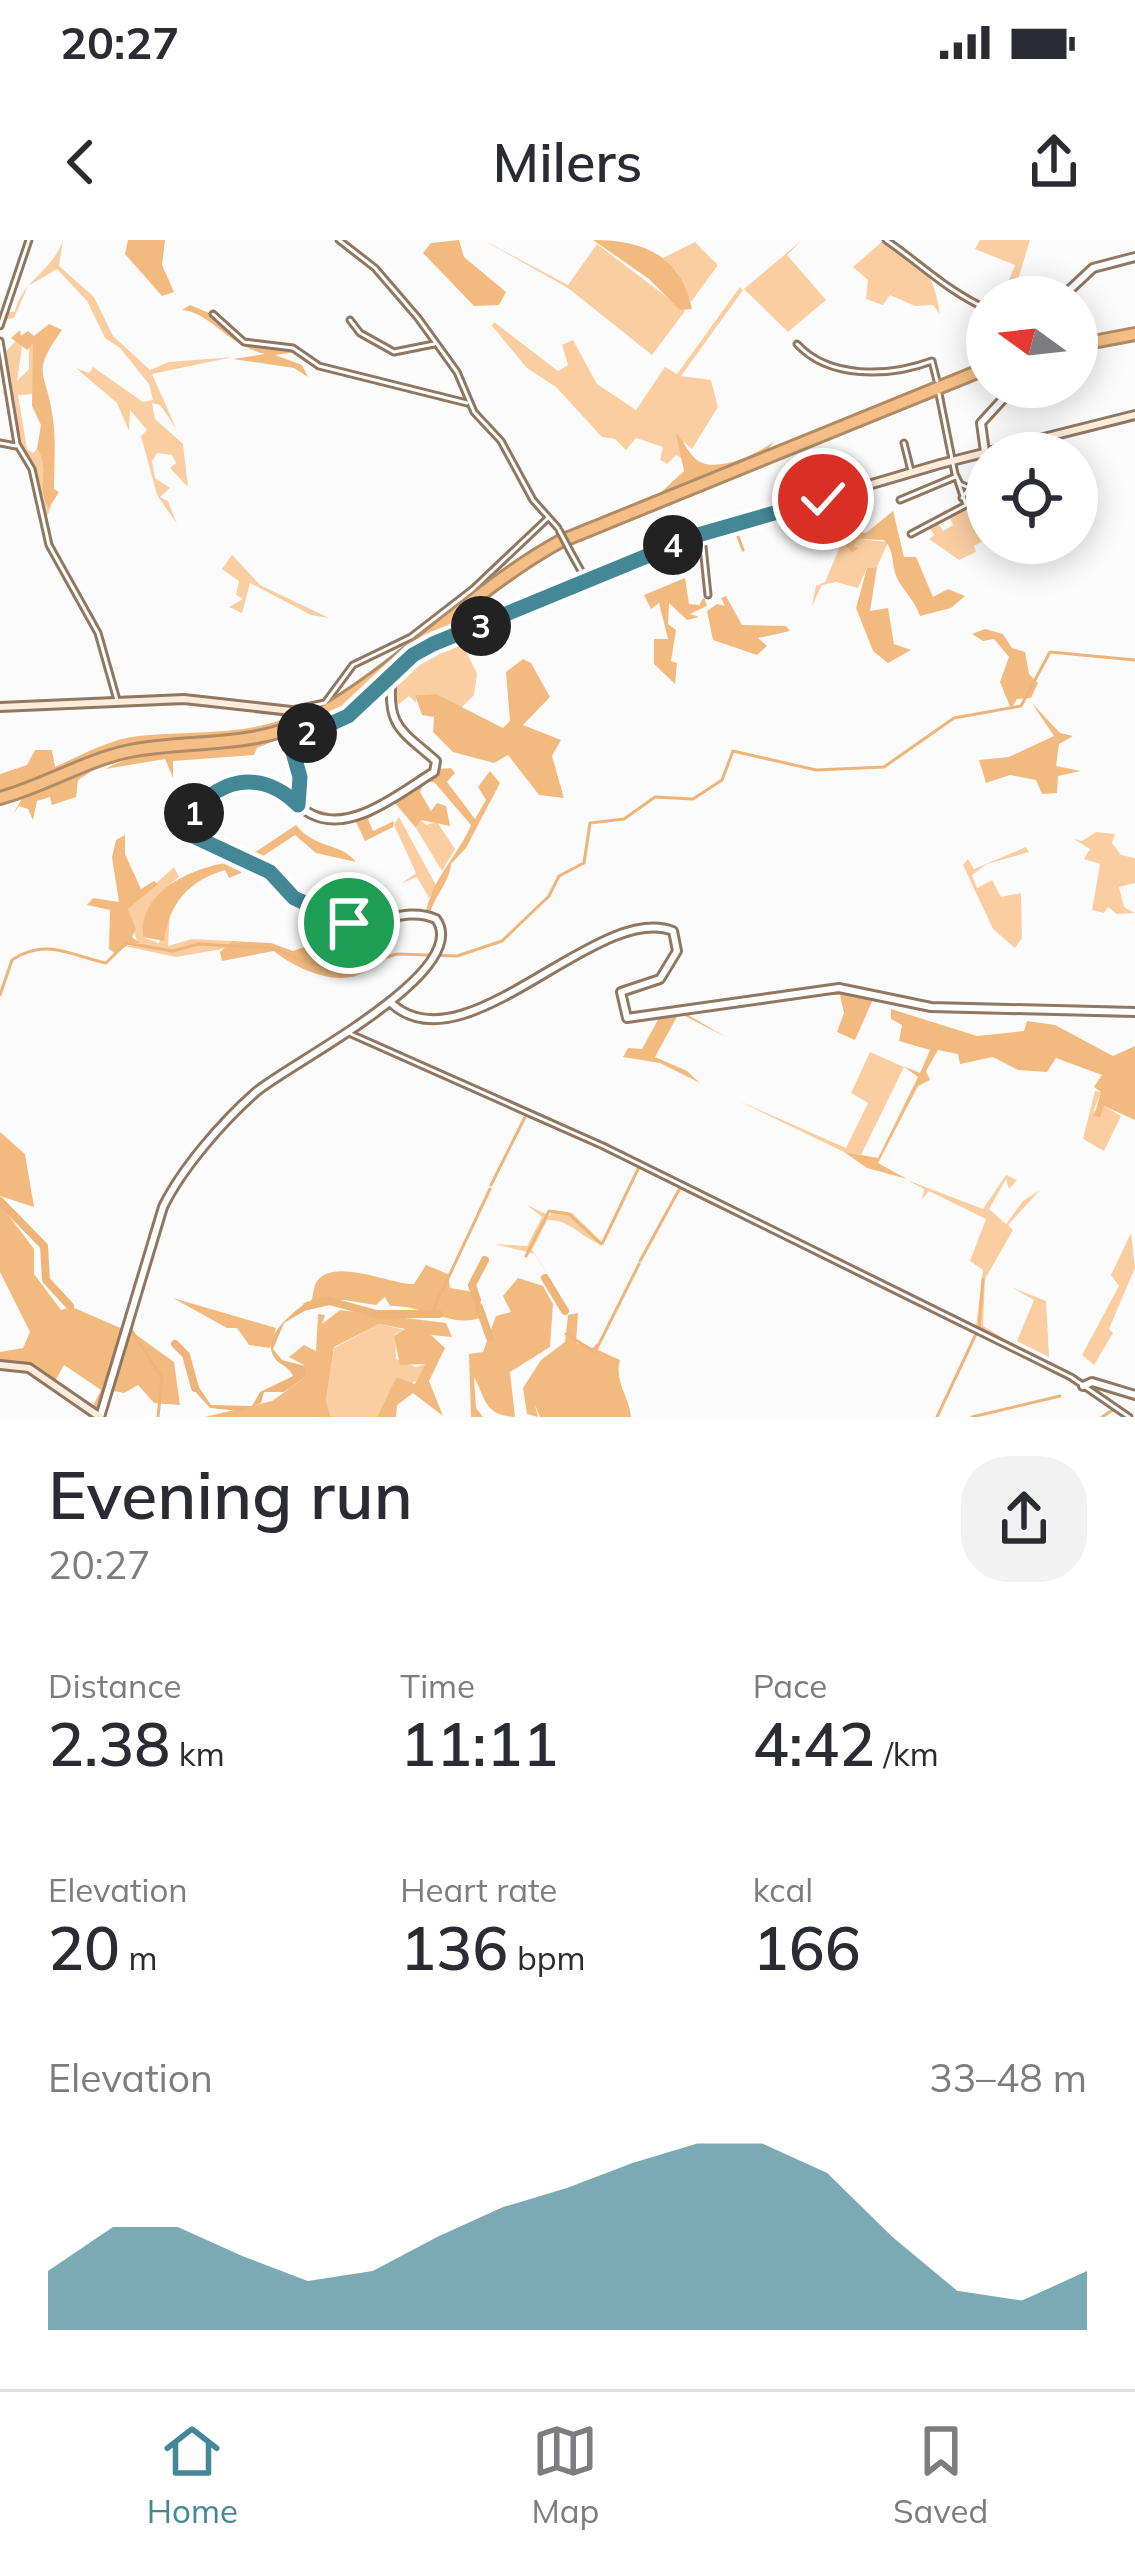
<!DOCTYPE html>
<html lang="en">
<head>
<meta charset="utf-8">
<style>
	body { margin:0; font-family:Mulish,sans-serif; background:#f2f2f3; color:#2b2b33; height:100vh; display:flex; flex-direction:column; font-size:45px; white-space:nowrap }
	* { box-sizing:border-box; margin:0 }
	p { font-size:39px; color:#7c7c81 }
	.icon { flex:none; width:66px; height:66px; fill:none; stroke:currentColor; stroke-width:2; stroke-linecap:round; stroke-linejoin:round }
	.map { position:relative; height:1177px; overflow:hidden }
	.drawer { display:flex; flex-direction:column; background:#fff; flex:1 }
	.drawer>* { flex:none }
	.needle { width:78px; rotate:285deg }
	.tools { position:absolute; left:966px; top:36px; display:grid; gap:24px }
	.tools a { display:grid; place-items:center; width:132px; height:132px; border-radius:50%; background:#fff; box-shadow:0 6px 30px #0003; font-size:60px }
	.pin { position:absolute; display:grid; place-items:center; width:102px; height:102px; color:#fff; margin:-51px; border:6px solid #fff; border-radius:50%; box-shadow:0 3px 12px #0007 }
	.km { position:absolute; width:60px; height:60px; margin:-30px; border-radius:50%; background:#222; color:#fff; font-size:33px; line-height:60px; text-align:center }
	.round { display:grid; place-items:center; flex:none; width:126px; height:126px; border-radius:48px; background:#f2f2f3 }
	.head { display:flex; align-items:center; justify-content:space-between; height:204px; padding:0 48px }
	h1 { font-size:66px; font-weight:600; line-height:90px }
	.stats { display:grid; grid-template-columns:repeat(3,1fr); gap:18px; height:204px; padding:12px 48px }
	.stats div { display:grid; align-content:center }
	.stats b { font-size:60px; font-weight:600 }
	.stats small { font-size:33px; font-weight:400 }
	.stats p { font-size:33px }
	.chart { height:336px; padding:24px 48px }
	.chart p { display:flex; justify-content:space-between }
	.chart svg { width:100%; height:216px; margin-top:12px; fill:#448797; opacity:.7 }
	.status { display:flex; justify-content:space-between; align-items:center; height:84px; padding:0 60px; background:#fff; direction:ltr }
	.status svg { height:33px; fill:currentColor }
	header { display:flex; justify-content:space-between; align-items:center; height:156px; padding:0 48px; background:#fff; font-size:54px; font-weight:600 }
	.dock { display:flex; justify-content:space-around; align-items:center; height:168px; border-top:3px solid #e1e1e2; background:#fff; font-size:33px; color:#7c7c81 }
	.dock a { display:grid; justify-items:center; gap:6px }
	.dock .selected { color:#448797 }
	.map>svg:first-child { display:block }
	.green { fill:#fbcea1 }
	.forest { fill:#f3ba7f }
	.water { fill:#eeb57a }
	.lines { fill:none; stroke-linecap:round; stroke-linejoin:round }
	.stream { stroke:#eeb57a; stroke-width:3 }
	.river { stroke:#eeb57a; stroke-width:8 }
	.minor-casing { stroke:#8f7761; stroke-width:9 }
	.tertiary-casing { stroke:#8f7761; stroke-width:12 }
	.secondary-casing { stroke:#8f7761; stroke-width:12 }
	.motorway-casing { stroke:#b18b63; stroke-width:16 }
	.minor { stroke:#fff; stroke-width:3 }
	.tertiary { stroke:#fff; stroke-width:6 }
	.secondary { stroke:#fcecdb; stroke-width:6 }
	.motorway { stroke:#f5be87; stroke-width:10 }
	.minor-bridge-casing { stroke:#8f7761; stroke-width:9; stroke-linecap:butt }
	.secondary-bridge-casing { stroke:#8f7761; stroke-width:12; stroke-linecap:butt }
	.minor-bridge { stroke:#fff; stroke-width:3 }
	.secondary-bridge { stroke:#fcecdb; stroke-width:6 }
	.route-casing { stroke:#fff; stroke-width:24 }
	.route { stroke:#448797; stroke-width:15 }
</style>
</head>
<body>
<div class="status"><b>20:27</b><svg viewBox="0 0 49 12"><path d="M0 12V9h3v3zM5 12V6h3v6zM10 12V3h3v9zM15 12V0h3v12zM26 1h20v11H26zM47 4h2v5h-2z"/></svg></div>
<header><svg class="icon" aria-label="back" viewBox="0 0 24 24"><path d="M15 5l-7 7 7 7"/></svg>Milers<svg class="icon" aria-label="share" viewBox="0 0 24 24"><path d="M12 15V3M7 8l5-5 5 5M5 13v7h14v-7"/></svg></header>
<div class="map">
<svg width="1135" height="1177" viewBox="0 0 1135 1177">
	<rect width="100%" height="100%" fill="#fbfbfb"/>
	<path class="green" d="M63,0L59,26L94,57L113,96L150,130L169,122L233,117L152,134L176,188L160,165L152,163L155,179L183,204L188,247L170,228L176,223L172,215L157,213L152,221L155,238L170,248L160,257L168,261L177,284L157,255L141,196L147,190L130,170L129,191L117,163L76,128L89,133L93,127L143,162L153,160L149,144L120,108L105,98L87,61L57,29L28,46L14,78L6,79L8,72H15C21,41 53,31 63,0Z
		M483,0L568,45L597,4L685,71L652,115L568,48Z
		M802,0L787,15L826,60L788,92L744,49Z
		M884,0C921,32 931,19 940,74L933,65L915,66L890,55L883,65L866,59L868,40L853,27Z
		M980,0H1030L1017,43L1009,40L1015,25L975,9Z
		M695,2L718,25L691,62L677,32L663,18Z
		M740,47L743,50L681,136L711,140L718,167L692,209L684,202L682,219L676,215L667,224L660,220L663,207L636,198L626,210L615,199L602,197L556,147L527,128L492,86L494,82L558,131L568,125L562,105L573,100L597,144L636,170L665,127L677,134Z
		M17,100L22,107L17,141L29,129V102L33,103L34,154L18,155L27,209L33,213L37,209L44,220L43,258L51,267L46,279L35,231L18,203L9,159L2,152L10,148L5,112Z
		M964,266L983,301L974,306L976,312L959,320L929,299L934,295L928,285L937,281L943,291L953,285L948,274Z
		M858,299L888,302L877,327L867,328L858,348L836,342L822,345L812,366L816,346L825,342L842,302L852,313L859,308L854,306Z
		M224,306L260,345L329,378L311,375L250,343L242,373L229,367L243,359L236,355L239,341L222,329L232,315Z
		M459,396L477,434L474,455L461,468L436,454L416,455V463L409,456L399,464L391,461C395,420 425,411 459,396Z
		M399,577L437,647L429,658L417,637L402,643L416,633L394,585Z
		M421,580L426,585L437,582L455,609L442,631L416,588Z
		M1096,592L1115,594L1112,603L1121,615L1135,618V643L1119,647L1124,667L1135,673L1117,674L1108,667L1104,673L1092,670L1100,624L1084,619L1090,609L1074,599L1082,601Z
		M1026,607L1029,612L987,624L972,635L977,648L992,640L1001,657L1021,653L1022,698L1015,708L993,689L963,625L968,619L974,629Z
		M174,627L179,637C159,652 141,671 143,697L159,703L170,671L168,706L192,699L232,701L228,708L176,717L124,706L138,705L128,669Z
		M870,812L904,827L861,915L844,912L739,861L846,908L868,863L851,853Z
		M1095,851L1101,852L1093,872L1104,866L1121,876L1104,911L1083,899Z
		M1006,935L1017,940L1009,949L1006,939L989,969L1006,984L1023,961L1040,950L1008,985L1013,990L985,1039L983,1086L1030,1114L976,1087L983,1030L970,1021L986,979L929,951L922,959L924,949L907,940L983,969Z
		M527,965L550,976L552,970L572,973L605,1005C583,1001 572,979 547,980L532,1010L554,1045L535,1014L495,1004L527,1006L542,977Z
		M1131,993L1135,1028L1109,1089L1113,1093L1094,1125L1082,1115L1119,1046L1111,1035Z
		M1011,1047L1046,1061L1049,1117L1017,1101L1034,1060Z
		M379,1084L405,1090L395,1094L396,1119L416,1127L425,1124L417,1141L408,1144L396,1137L377,1177H331L326,1161L334,1108Z"/>
	<path class="forest" d="M128,0H165L162,25L174,52L162,56L125,14Z
		M459,0L464,17L506,52L499,65L474,66L423,13L431,3Z
		M593,0C643,0 681,15 692,69L680,70L649,39Z
		M190,65L214,75L245,102L293,109L297,112L275,115L302,125L308,137L294,128L233,119L265,114C223,103 212,73 182,70Z
		M49,84L62,90C29,136 47,130 53,179C56,201 54,227 54,249L59,252L49,268C35,250 51,228 37,209L41,185L32,166L33,103L27,110L11,98L20,90L21,96L28,91L34,96Z
		M676,193C684,201 690,217 700,222C720,232 760,213 774,201L767,211L658,255L684,231Z
		M893,271L904,317H916L933,357L948,349L965,356L951,368L920,376C914,360 906,354 898,340C890,325 896,312 884,300L858,299L854,306L859,308L852,313L843,303L849,290L866,293Z
		M877,327L870,371L888,368L894,404L911,410L888,423L873,411L856,368L867,328Z
		M685,338L689,364L699,365L704,357L707,366L690,374L699,377L687,380L669,363L668,384L676,390L671,421L677,423L675,444L654,424V399H668L659,363L651,369L644,355Z
		M726,356L742,385L786,386L790,391L758,398L767,406L757,415L713,400L707,371L717,364L725,366L721,358Z
		M985,389L1003,394L1012,408L1025,412L1029,434L1038,443L1031,458L1017,459L1011,469L1000,442L1009,417L994,399L983,401L972,394Z
		M523,419L531,423L550,457L523,485L561,500L552,516L564,558L539,555L508,515L494,523L453,512L433,492L434,477L422,475L415,455L436,454L503,488L510,481L506,432Z
		M1031,462L1060,493L1073,496L1059,504L1056,526L1081,531L1058,536L1057,553L1042,554L1036,540L1010,535L986,543L979,520L1009,517L1054,496Z
		M295,474L304,475L255,495L133,506L0,555V534L27,525L35,510H52L55,527C80,516 109,499 139,496C190,490 248,497 295,474Z
		M294,493L257,508L254,515L173,521V538L165,519L105,529C161,499 234,516 294,493Z
		M451,528L455,533L447,542L475,579L486,560L478,547L490,531L500,543L466,608L451,624C449,643 436,654 430,673L444,679L441,682L426,672C433,637 458,616 471,585L434,542H425L420,552L431,571L437,563L446,566L450,586L421,580L416,588L395,563L368,579L373,591L394,581L393,587L365,601L355,580L344,585L318,583L304,566L329,573L328,579L377,569L438,529Z
		M92,531L78,540L76,557L52,565L50,557L37,561L33,580L28,569L19,566L13,574L23,557Z
		M296,585C315,609 342,603 356,622L316,613L295,595L263,616L251,615Z
		M125,595V614L141,649L154,641L158,644L128,669L136,689L132,697L140,703H130L116,714L109,709L110,670L87,665L93,658L119,662L112,617L116,600Z
		M241,621L246,623L241,633L229,638L225,630C188,641 169,664 164,701L143,697C138,647 201,624 241,621Z
		M232,701L271,703L293,711L312,704L330,719L371,725C349,753 296,730 274,711L222,721L220,712Z
		M846,749L874,757L855,800L837,792L844,773L840,755L813,754Z
		M891,769L977,796L1024,791L1027,781L1055,785L1113,816L1135,806V880L1104,866L1100,877L1094,876L1101,852L1094,847L1102,835L1056,818L1047,832L1018,830L993,817L960,824L958,814L938,810L926,831L930,840L918,846L878,923L907,939L867,928L844,912L878,918L918,837L903,826L920,833L930,810L899,801L902,785L891,779Z
		M683,772L726,797L679,773L655,817L687,831L700,843L660,823L623,817L628,808L642,809L660,776Z
		M0,892L25,914L34,967L0,956Z
		M0,964L34,1009V1034L61,1070L72,1067L125,1090L98,1172L93,1166L101,1150L64,1125L54,1143L29,1126L0,1123V1112L23,1108L30,1092L0,1032Z
		M426,1025L448,1034L450,1048L474,1052L480,1078C453,1088 421,1064 390,1066L385,1057L376,1065L344,1060L310,1063C313,1058 313,1051 315,1045C328,1014 391,1045 414,1044Z
		M518,1038L543,1046L553,1064L550,1107L510,1132L515,1177C483,1175 486,1158 474,1137L476,1168L483,1177H471L469,1114L483,1112L496,1076L511,1072L503,1056Z
		M173,1058L276,1088L270,1108L249,1105L237,1088H227Z
		M340,1070L446,1083L452,1097L431,1095L445,1108L429,1141L443,1176L413,1153L397,1165L396,1177H377L396,1137L415,1144L425,1124L400,1125L394,1096L405,1089L379,1084L334,1107L326,1161L331,1177H205L272,1161L307,1136L304,1125L289,1117L304,1105L316,1111L318,1074L325,1075L322,1084Z
		M578,1073L576,1103L593,1108L597,1103L598,1110L620,1120C614,1143 629,1155 631,1177H540L535,1165L538,1177L527,1174L523,1148L541,1120L565,1102L568,1075Z
		M128,1089L174,1122L180,1165L154,1163L138,1145L124,1153L109,1150Z"/>
	<path class="water" d="M303,1065L313,1066L284,1083L273,1109L282,1120L305,1126L307,1136L284,1152H264L261,1163L239,1171L210,1168L190,1146L196,1143L211,1165L252,1166L260,1152L293,1136C289,1125 278,1126 273,1115C263,1097 290,1075 303,1065Z"/>
	<g class="lines">
		<path class="stream" d="M736,291L743,310
			M0,755L12,720C45,697 72,716 106,723L126,703L172,711L199,704L271,708L310,723L353,727L397,714L457,716L502,701L549,656L559,636L584,623L590,583L624,579L655,557L693,559L722,540L733,511L816,530L884,527L954,478L1021,466L1050,412L1135,420
			M454,838L665,934
			M491,945L526,875L596,905
			M779,996L971,1091
			M603,1002L639,927L673,944
			M526,1016L549,971L569,974L601,1004
			M640,1021L680,948L776,994
			M433,1070L490,949
			M130,1088L162,1138L158,1177
			M979,1088L983,1039
			M566,1094L595,1112L639,1024
			M1001,1104L1072,1141
			M937,1177L976,1094
			M972,1177L1060,1156
			M1102,1177L1114,1169L1125,1177"/>
		<path class="river" d="M0,961L44,1006L46,1040L70,1066
			M545,1038L565,1071
			M477,1060L472,1045L485,1020
			M307,1066L329,1061L377,1074H439
			M479,1067L490,1098
			M175,1104L186,1115L195,1148"/>
		<defs>
			<path id="minor" d="M339,0L375,28L418,78L457,132L474,172L501,201L533,260L558,288
				M886,0C922,25 946,50 987,69
				M213,74L244,102L293,108L319,126L467,163
				M350,80L360,93L394,112L434,104
				M0,86L29,0
				M0,101L17,204L32,229L49,305L98,393L117,460
				M797,104C829,139 889,137 932,121L937,141
				M939,154L955,234L960,244L969,248L962,258
				M0,203L16,206
				M904,203L911,231
				M900,260L955,237
				M911,294L966,265L958,241
				M702,297L708,355
				M570,311L586,340
				M296,469L325,463L353,425L411,397L473,349L548,278
				M298,562L300,537L290,502L333,480
				M351,794L603,906L1071,1137L1129,1177"/>
			<path id="tertiary" d="M1062,57L1093,28L1135,17
				M985,212L981,183L1014,147
				M390,762C463,833 597,661 673,691L677,711L660,739L621,752L627,778L839,748L931,767L1135,772
				M1083,1146L1092,1142L1135,1155
				M100,1177L163,967C182,928 223,881 256,852C290,823 474,732 436,679C404,665 377,688 344,683C304,677 294,646 268,631C245,618 199,612 188,586C201,551 238,539 274,542C286,552 297,567 311,574C351,595 402,551 434,532L436,521C401,490 386,487 392,435"/>
			<path id="secondary" d="M0,467L184,459L309,473
				M331,478L348,476L419,411L698,295L940,224L1135,175
				M0,1125L29,1128L100,1177"/>
			<path id="motorway" d="M1077,105L1135,94
				M0,558C45,546 85,520 130,511C192,499 253,509 311,479C400,431 470,351 559,302L987,128"/>
		</defs>
		<use href="#minor" class="minor-casing"/>
		<use href="#tertiary" class="tertiary-casing"/>
		<use href="#secondary" class="secondary-casing"/>
		<use href="#motorway" class="motorway-casing"/>
		<use href="#minor" class="minor"/>
		<use href="#tertiary" class="tertiary"/>
		<use href="#secondary" class="secondary"/>
		<use href="#motorway" class="motorway"/>
		<defs>
			<path id="minor-bridge" d="M559,290L570,311"/>
			<path id="secondary-bridge" d="M309,473L331,478"/>
		</defs>
		<use href="#minor-bridge" class="minor-bridge-casing"/>
		<use href="#secondary-bridge" class="secondary-bridge-casing"/>
		<use href="#minor-bridge" class="minor-bridge"/>
		<use href="#secondary-bridge" class="secondary-bridge"/>
	</g>
	<g class="lines">
		<defs>
			<path id="route" d="M349,683L294,658L270,632L193,596L188,583C214,537 261,528 298,565L300,537L290,502L348,476L413,415L433,404L698,295L823,259"/>
		</defs>
		<use href="#route" class="route-casing"/>
		<use href="#route" class="route"/>
	</g>
</svg>
<div class="tools">
<a><svg class="needle" viewBox="-14 -14 28 28"><path d="M0-13l5 13h-10z" fill="#e53935"/><path d="M0 13l5-13h-10z" fill="#7c7c81"/></svg></a>
<a><svg class="icon" aria-label="locate" viewBox="0 0 24 24"><circle cx="12" cy="12" r="6"/><path d="M12 2v4M12 18v4M2 12h4M18 12h4"/></svg></a>
</div>
<div class="pin" style="left:349px;top:683px;background:#1e9e55"><svg class="icon" aria-label="arrive" viewBox="0 0 24 24"><path d="M6 21V4h12l-3 4 3 4H6"/></svg></div>
<div class="pin" style="left:823px;top:259px;background:#d93025"><svg class="icon" aria-label="check" viewBox="0 0 24 24"><path d="M5 12l5 5 9-10"/></svg></div>
<b class="km" style="left:194px;top:573px">1</b>
<b class="km" style="left:307px;top:493px">2</b>
<b class="km" style="left:481px;top:386px">3</b>
<b class="km" style="left:673px;top:305px">4</b>
</div>
<section class="drawer">
<div class="head"><div><h1>Evening run</h1><p>20:27</p></div><a class="round"><svg class="icon" aria-label="share" viewBox="0 0 24 24"><path d="M12 15V3M7 8l5-5 5 5M5 13v7h14v-7"/></svg></a></div>
<div class="stats">
<div><p>Distance</p><b>2.38<small> km</small></b></div>
<div><p>Time</p><b>11:11</b></div>
<div><p>Pace</p><b>4:42<small> /km</small></b></div>
</div>
<div class="stats">
<div><p>Elevation</p><b>20<small> m</small></b></div>
<div><p>Heart rate</p><b>136<small> bpm</small></b></div>
<div><p>kcal</p><b>166</b></div>
</div>
<div class="chart"><p><span>Elevation</span>33–48 m</p>
<svg viewBox="0 0 160 44" preserveAspectRatio="none"><path d="M0 44V32L10 23L20 23L30 29L40 34L50 32L60 25L70 19L80 15L90 10L100 6L110 6L120 12L130 25L140 36L150 38L160 32V44z"/></svg>
</div>
</section>
<nav class="dock">
<a class="selected"><svg class="icon" aria-label="home" viewBox="0 0 24 24"><path d="M3 11l9-7 9 7M6 9v11h12V9"/></svg>Home</a>
<a><svg class="icon" aria-label="map" viewBox="0 0 24 24"><path d="M3 6l6-2 6 2 6-2v14l-6 2-6-2-6 2zM9 4v14M15 6v14"/></svg>Map</a>
<a><svg class="icon" aria-label="saved" viewBox="0 0 24 24"><path d="M7 4h10v16l-5-4-5 4z"/></svg>Saved</a>
</nav>
</body>
</html>
